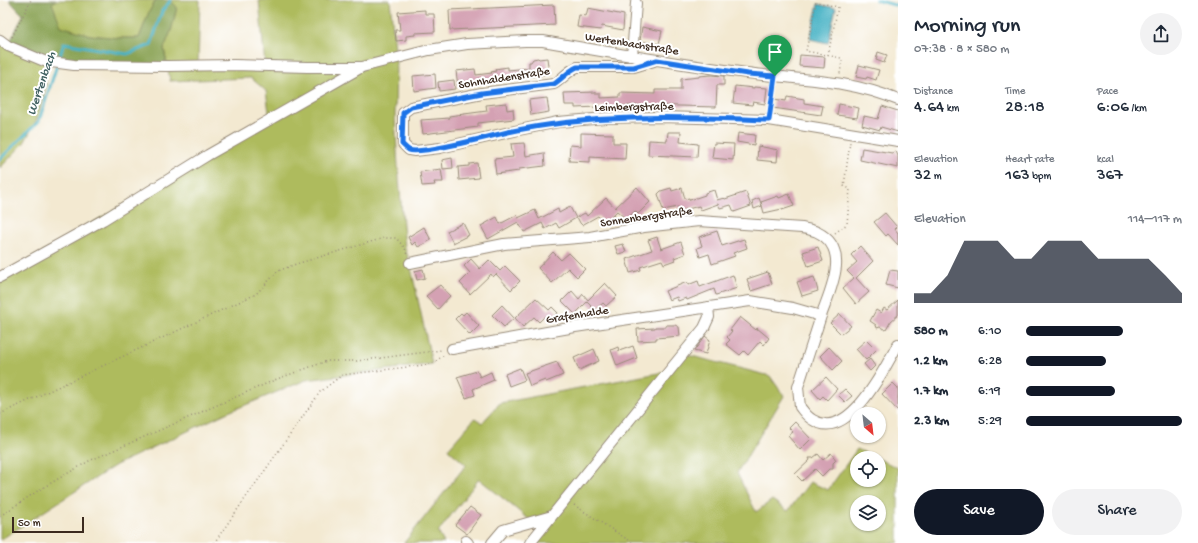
<!DOCTYPE html>
<html lang="en">
<head>
<meta charset="utf-8">
<style>
	body { margin:0; font-family:"Gochi Hand",sans-serif; background:#f2f2f3; color:#1f2937; height:100vh; display:flex; flex-direction:column; font-size:15px; white-space:nowrap }
	* { box-sizing:border-box; margin:0 }
	p { font-size:13px; color:#747a83 }
	.icon { flex:none; width:22px; height:22px; fill:none; stroke:currentColor; stroke-width:2; stroke-linecap:round; stroke-linejoin:round }
	.map { position:relative; flex:1; overflow:hidden }
	.side { display:flex; flex-direction:column; background:#fff; width:300px }
	.side>* { flex:none }
	.needle { width:26px; rotate:152deg }
	.buttons { position:absolute; left:850px; top:407px; display:grid; gap:8px }
	.buttons a { display:grid; place-items:center; width:36px; height:36px; border-radius:50%; background:#fff; box-shadow:0 1px 3px #0004; font-size:20px }
	.scale { position:absolute; left:12px; bottom:10px; width:72px; box-sizing:border-box; padding-left:4px; border:2px solid #3b2a1e; border-top:0; font-size:11px; line-height:14px; white-space:nowrap; color:#3b2a1e; -webkit-text-stroke:3px #fff; paint-order:stroke }
	.pin { position:absolute; display:grid; place-items:center; width:34px; height:34px; color:#fff; margin:-41px -17px; border-radius:50% 50% 50% 0; rotate:-45deg; box-shadow:0 0 4px #0007 }
	.pin .icon { rotate:45deg }
	.round { display:grid; place-items:center; flex:none; width:42px; height:42px; border-radius:21px; background:#f2f2f3 }
	.head { display:flex; align-items:center; justify-content:space-between; height:68px; padding:0 16px }
	h1 { font-size:22px; font-weight:600; line-height:30px }
	.stats { display:grid; grid-template-columns:repeat(3,1fr); gap:6px; height:68px; padding:4px 16px }
	.stats div { display:grid; align-content:center }
	.stats b { font-size:17px; font-weight:600 }
	.stats small { font-size:11px; font-weight:400 }
	.stats p { font-size:11px }
	.chart { height:112px; padding:8px 16px }
	.chart p { display:flex; justify-content:space-between }
	.chart svg { width:100%; height:72px; margin-top:4px; fill:#111827; opacity:.7 }
	.primary-button { display:flex; gap:8px; margin-top:auto; padding:8px 16px }
	.primary-button a { flex:1; height:46px; border-radius:24px; background:#111827; color:#fff; font-size:16px; font-weight:600; line-height:46px; text-align:center }
	.primary-button a+a { background:#f2f2f3; color:#1f2937 }
	ul { padding:0 16px; list-style:none; font-size:13px }
	li { display:grid; grid-template-columns:64px 48px 1fr; align-items:center; height:30px }
	li i { height:10px; border-radius:5px; background:#111827 }
	main { display:flex; flex:1; min-height:0 }
	.map>svg:first-child { display:block }
	.green { fill:#aebb5d; stroke:#74723e; fill-rule:evenodd }
	.forest { fill:#8aa354; stroke:#626639 }
	.water { fill:#47b2c5; stroke:#416e72 }
	.lines { fill:none; stroke-linecap:round; stroke-linejoin:round }
	.stream { stroke:#47b2c5; stroke-width:3 }
	.building { fill:#d4a1b3 }
	.minor-casing { stroke:#978a78; stroke-width:12 }
	.path { stroke:#978a78; stroke-width:1.5; stroke-dasharray:1 3; stroke-linecap:butt }
	.minor { stroke:#fff; stroke-width:10 }
	.route-casing { stroke:#fff; stroke-width:8 }
	.route { stroke:#1a73e8; stroke-width:5 }
	.labels { text-anchor:middle; stroke-width:4; stroke-linejoin:round; paint-order:stroke }
	.street-label { font-size:12px; fill:#3b2a1e; stroke:#fff }
	.water-label { font-size:13px; font-style:italic; fill:#406061; stroke:#fff }
</style>
</head>
<body>
<main>
<div class="map">
<svg width="898" height="543" viewBox="0 0 898 543">
	<rect width="100%" height="100%" fill="#fff"/>
	<filter id="ink" filterUnits="userSpaceOnUse"><feTurbulence type="fractalNoise" baseFrequency=".025" numOctaves="2"/><feDisplacementMap in="SourceGraphic" scale="8" xChannelSelector="R" yChannelSelector="G"/><feConvolveMatrix kernelMatrix="1 2 1 2 8 2 1 2 1" color-interpolation-filters="sRGB"/></filter>
	<filter id="wash" filterUnits="userSpaceOnUse"><feTurbulence type="fractalNoise" baseFrequency=".012" numOctaves="4" result="noise"/><feDisplacementMap in="SourceGraphic" scale="16" xChannelSelector="R" yChannelSelector="G"/><feGaussianBlur stdDeviation="0.9" result="paint"/><feColorMatrix in="noise" values="0 0 0 0 0 0 0 0 0 0 0 0 0 0 0 0 0 1.4 0 .05"/><feComposite in="paint" operator="in"/></filter>
	<g filter="url(#wash)">
		<rect width="100%" height="100%" fill="#f3e9d1"/>
		<path class="green" d="M56,0H156L149,12L139,38H118L90,35L60,26L52,3Z
			M170,0H200L198,65L265,66L259,0H390L396,58L395,118L398,167L405,248L410,263L432,364L306,380L226,413L116,465L0,540V277L270,119L266,91L251,78L170,81L164,48L171,31L177,7Z
			M0,40L44,61L46,85L37,119L24,143L0,168Z
			M684,354L770,376L784,396L737,473L756,512L772,500L788,511L810,482L828,490L857,449L877,458H857V480H879V459L898,468V543H530L551,517L531,521L479,479L438,532L444,543H404L466,465L448,449L475,418L482,423L500,403L669,371ZM857,502H879V524H857Z"/>
		<path class="forest" d="M9,0H56L52,3L61,26L90,35L118,38H139L149,12L156,0H170L177,7L171,31L164,48L167,66L74,65L8,46L23,15Z"/>
		<path class="water" d="M818,4L836,8L828,43L810,39Z"/>
		<g class="lines">
			<path class="stream" d="M876,0L898,6
				M0,159L39,121L64,43L127,54L151,45L162,11L171,0"/>
		</g>
		<g id="blocks">
			<path class="building" d="M554,5L555,25L450,30L449,10Z
				M588,8L624,15L623,30L602,26L601,30L577,27L579,15L586,16Z
				M425,10V14H434L435,32L415,33V35L406,36V40L396,41L395,30H400L398,12Z
				M642,27L662,31L659,44L640,41Z
				M878,52L887,55L884,63L876,60Z
				M800,55L825,57L824,68L799,66Z
				M538,58L539,59L547,58L549,74L458,86L456,71L475,69L476,75L492,73L491,72L496,71L495,69L508,67V70L529,68V62H531L533,59Z
				M859,65L879,70L876,80L867,77L866,79L856,77Z
				M435,74L436,88L414,91L413,76Z
				M711,75L724,76V85H717L716,107L643,105L575,108V105H565L564,93L596,92V94H601V98L620,97V93L655,94V90H681V79L699,77V76Z
				M454,80L455,89L439,91L438,82Z
				M735,86L754,88V87L767,88L765,104L753,102L752,105L733,103Z
				M787,96L804,99V103L823,106L821,115L773,108L774,99L786,101Z
				M547,98L549,112L531,115L529,100Z
				M506,103L507,110L513,109L514,119L478,123V127L423,134L421,120L450,118L449,116L487,111L486,105Z
				M839,104L859,108L857,118L837,115Z
				M882,106L898,111V132L881,127L880,130L862,125L864,116L878,119Z
				M668,132H681L680,142L698,144L697,157L648,155L649,140L667,141Z
				M581,133L613,134V143H626L625,159L590,157V162L569,161L570,145L581,146Z
				M738,133L755,135L754,145L737,142Z
				M524,143L526,156L544,153L545,166L519,169V171L496,174L494,159L513,157L511,144Z
				M714,143L734,144L733,160L712,158Z
				M758,146L778,150L777,162L757,160Z
				M862,148L892,153L896,151L898,156V168L860,160Z
				M452,158L453,168L443,169L442,160Z
				M477,163L479,178L459,180L458,167L469,166V164Z
				M441,169L443,182H434L435,185L422,186L420,172Z
				M637,187L650,202L638,214L635,211L626,219L617,211L605,223L598,216L582,225L580,223L577,217L585,213L587,216L606,198L615,208Z
				M671,188L672,191L682,188L685,199L689,198L690,200L705,195V193L714,190L717,200L724,198L725,199L746,192L751,206L734,212L731,205L720,208L718,204L701,210L699,206L680,211L678,207L663,210L658,194L661,191Z
				M789,194L794,206L782,210V209L764,213L761,202L778,196L779,198Z
				M759,198L762,206L754,209L752,201Z
				M570,207L576,218L559,228L556,223L545,229L542,223L524,232L518,222L488,239L481,226L497,217L500,224L517,215L518,218L535,210L539,219L558,209L559,213Z
				M885,213L897,227L895,229L898,233V245L888,234L886,236L874,222Z
				M463,223L469,235L453,243L447,231Z
				M424,227L431,240L418,247L415,242L412,245L408,237Z
				M717,231L722,246L744,239L747,248L733,253L735,256L712,264L709,254L700,257L697,248L702,246L699,237Z
				M657,237L661,249L681,242L685,254L674,258L675,260L664,264L662,260L640,267L641,270L630,273L626,259L652,250L648,240Z
				M623,244L626,252L618,254L615,246Z
				M860,246L873,261L856,278L869,292L856,304L843,288L854,278L847,271L857,262L851,255Z
				M818,247L823,261L808,266L803,252Z
				M553,252L561,260L569,253L585,269L577,277L568,268L552,283L538,268Z
				M471,259L480,269L489,260L500,271L505,266L520,281L511,290L496,274L493,277L491,274L470,294L460,283L470,273L464,266Z
				M423,269L425,278L417,280L415,271Z
				M890,270L898,271V288L886,285Z
				M768,272L772,284L751,291L747,279Z
				M733,275L737,288L716,295L714,289L687,300L686,298L678,301L677,297L669,300L665,291L687,282L688,285L698,281L700,287Z
				M814,277L818,291L802,296L797,282Z
				M605,283L617,296L606,306L603,303L595,310L587,302L575,314L562,301L572,291L579,299L583,294L588,300Z
				M440,285L450,296L438,309L426,296Z
				M536,298L549,310L552,307L558,313L550,321L545,316L539,322L534,317L523,327L515,318Z
				M898,300V315L891,321L886,330L880,327L877,328L876,325L870,321L876,310L881,313L884,308L887,310Z
				M502,305L514,318L504,327L492,315Z
				M466,312L479,326L470,335L455,319L461,313L463,315Z
				M840,314L851,326L841,334L830,323Z
				M740,317L756,330L757,328L769,338L764,345L760,341L748,355L744,351L740,355L726,344L730,340L727,337L732,331L730,330Z
				M666,325H675L679,327L680,336L656,338V340L638,341L637,329L655,328V327H666Z
				M705,336L710,340L706,354L694,351Z
				M866,340L876,350L866,360L856,349Z
				M633,346L637,358L617,366L611,350L618,347L619,351Z
				M829,347L842,361L833,370L820,356Z
				M594,349L599,361L579,370L574,358Z
				M870,359L875,366L870,371L864,364Z
				M557,362L563,375L546,382L545,380L530,386L525,373Z
				M520,368L525,380L509,386L505,374Z
				M477,371L480,377L491,372L494,380L473,389L475,395L466,398L457,377Z
				M826,377L837,389L827,400L823,396L820,399L812,390Z
				M893,383L898,388V411L882,394Z
				M845,389L852,396L845,402L838,395Z
				M795,422L811,439L800,450L788,436L793,432L789,428Z
				M831,453L836,460L833,463V469H829L822,476L815,469L802,481L795,474L810,460L809,458H813L818,454L823,460Z
				M470,507L481,515L467,534L455,525Z"/>
		</g>
	</g>
	<g filter="url(#ink)">
		<use href="#blocks" fill-opacity="0" stroke="#978a78" stroke-width="1"/>
		<g class="lines">
			<defs>
				<path id="minor" d="M0,40L8,46L44,61L74,65L167,66L234,65L308,67H360
					M632,56L636,3
					M654,61L634,67H577C568,71 562,79 554,84L482,93L411,107L403,113V144L409,150L415,151L440,148L519,130L558,122L605,118L662,117L769,120L898,141
					M410,263L504,244L590,237L644,227L699,221L802,228C807,229 813,230 817,232C852,249 830,290 821,316
					M0,277L103,220L208,155L362,67L429,50L467,44L525,41H543C611,53 679,64 747,73C799,80 849,79 898,100
					M452,349L575,327L750,301L793,308L821,316L798,387L800,407C804,412 807,417 813,420C848,443 885,368 898,344
					M466,541L468,543
					M492,543L503,530L552,516
					M530,543L704,328L709,317L708,307"/>
			</defs>
			<use href="#minor" class="minor-casing"/>
			<path class="path" d="M12,37L31,0
				M828,55L838,7L816,2L806,51L841,58L842,61L840,74
				M770,110L774,86
				M835,233L847,224L850,189L844,186L850,142
				M0,414L256,294L278,271L296,264L384,238H396L405,248L407,255
				M574,505L633,543
				M0,516L39,490L89,461L277,379L327,361H357L442,350
				M214,543L320,392L342,375L432,364L444,355"/>
			<use href="#minor" class="minor"/>
		</g>
	</g>
	<g class="lines" filter="url(#ink)">
		<defs>
			<path id="route" d="M657,60L748,74L775,76L769,120C682,117 593,113 508,132C492,136 420,155 409,150C407,149 404,146 402,144L403,113L411,107L482,93L554,84C562,79 568,71 577,67H634Z"/>
		</defs>
		<use href="#route" class="route-casing"/>
		<use href="#route" class="route"/>
	</g>
	<g class="labels">
		<g class="street-label">
			<text transform="translate(632 43) rotate(9)" y="4">Wertenbachstraße</text>
			<text transform="translate(504 77) rotate(-9)" y="4">Sohnhaldenstraße</text>
			<text transform="translate(634 106) rotate(-1)" y="4">Leimbergstraße</text>
			<text transform="translate(646 216) rotate(-8)" y="4">Sonnenbergstraße</text>
			<text transform="translate(577 314) rotate(-9)" y="4">Grafenhalde</text>
		</g>
		<g class="water-label">
			<text transform="translate(40 83) rotate(-71)" y="5">Wertenbach</text>
		</g>
	</g>
</svg>
<div class="buttons">
<a><svg class="needle" viewBox="-14 -14 28 28"><path d="M0-13l5 13h-10z" fill="#e53935"/><path d="M0 13l5-13h-10z" fill="#747a83"/></svg></a>
<a><svg class="icon" aria-label="locate" viewBox="0 0 24 24"><circle cx="12" cy="12" r="6"/><path d="M12 2v4M12 18v4M2 12h4M18 12h4"/></svg></a>
<a><svg class="icon" aria-label="layers" viewBox="0 0 24 24"><path d="M12 4l9 5-9 5-9-5zM3 14l9 5 9-5"/></svg></a>
</div>
<div class="scale">50 m</div>
<div class="pin" style="left:775px;top:76px;background:#1e9e55"><svg class="icon" aria-label="arrive" viewBox="0 0 24 24"><path d="M6 21V4h12l-3 4 3 4H6"/></svg></div>
</div>
<section class="side">
<div class="head"><div><h1>Morning run</h1><p>07:38 · 8 × 580 m</p></div><a class="round"><svg class="icon" aria-label="share" viewBox="0 0 24 24"><path d="M12 15V3M7 8l5-5 5 5M5 13v7h14v-7"/></svg></a></div>
<div class="stats">
<div><p>Distance</p><b>4.64<small> km</small></b></div>
<div><p>Time</p><b>28:18</b></div>
<div><p>Pace</p><b>6:06<small> /km</small></b></div>
</div>
<div class="stats">
<div><p>Elevation</p><b>32<small> m</small></b></div>
<div><p>Heart rate</p><b>163<small> bpm</small></b></div>
<div><p>kcal</p><b>367</b></div>
</div>
<div class="chart"><p><span>Elevation</span>114–117 m</p>
<svg viewBox="0 0 160 44" preserveAspectRatio="none"><path d="M0 44V38L10 38L20 27L30 6L40 6L50 6L60 17L70 17L80 6L90 6L100 6L110 17L120 17L130 17L140 17L150 27L160 38V44z"/></svg>
</div>
<ul>
<li><b>580 m</b>6:10<i style="width:62%"></i></li>
<li><b>1.2 km</b>6:28<i style="width:51%"></i></li>
<li><b>1.7 km</b>6:19<i style="width:57%"></i></li>
<li><b>2.3 km</b>5:29<i style="width:100%"></i></li>
</ul>
<div class="primary-button"><a>Save</a><a>Share</a></div>
</section>
</main>
</body>
</html>
